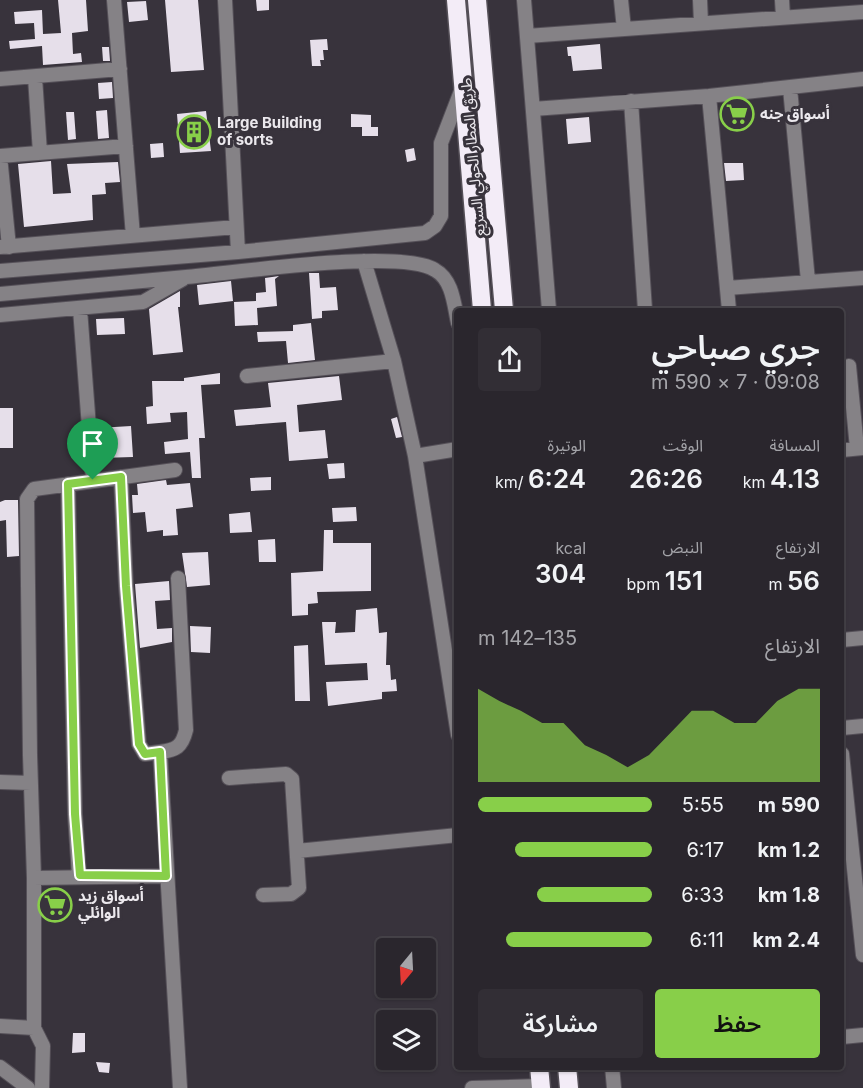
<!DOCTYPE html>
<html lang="ar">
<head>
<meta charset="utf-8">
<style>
	body { margin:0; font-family:Inter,"Noto Sans Arabic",sans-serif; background:#322e35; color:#f1f3f6; direction:rtl; height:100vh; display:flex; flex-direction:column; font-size:22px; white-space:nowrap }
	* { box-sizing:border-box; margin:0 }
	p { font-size:20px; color:#a5a5aa }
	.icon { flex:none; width:33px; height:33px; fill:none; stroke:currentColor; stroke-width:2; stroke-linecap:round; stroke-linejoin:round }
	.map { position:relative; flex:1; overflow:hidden; direction:ltr }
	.drawer { position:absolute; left:454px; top:308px; width:390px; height:762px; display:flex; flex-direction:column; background:#2a262d; border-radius:6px; box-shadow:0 2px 4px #0004,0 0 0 2px #464349; direction:rtl }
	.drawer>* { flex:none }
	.needle { width:39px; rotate:198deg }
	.buttons { position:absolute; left:376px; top:938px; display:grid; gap:12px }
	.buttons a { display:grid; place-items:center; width:60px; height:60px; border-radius:6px; background:#2a262d; box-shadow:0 2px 4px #0004,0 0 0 2px #464349; font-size:30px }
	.pin { position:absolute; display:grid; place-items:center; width:51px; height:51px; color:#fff; margin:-62px -26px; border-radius:50% 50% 50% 0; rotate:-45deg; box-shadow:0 0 6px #0007 }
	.pin .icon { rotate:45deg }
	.round { display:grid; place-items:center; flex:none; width:63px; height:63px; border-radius:6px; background:#322e35 }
	.head { display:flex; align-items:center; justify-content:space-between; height:102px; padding:0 24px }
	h1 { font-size:33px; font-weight:600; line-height:45px }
	.metrics { display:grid; grid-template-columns:repeat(3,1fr); gap:9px; height:102px; padding:6px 24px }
	.metrics div { display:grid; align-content:center }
	.metrics b { font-size:26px; font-weight:600 }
	.metrics small { font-size:16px; font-weight:400 }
	.metrics p { font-size:16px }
	.chart { height:168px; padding:12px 24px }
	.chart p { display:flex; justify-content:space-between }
	.chart svg { width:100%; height:108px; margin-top:6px; fill:#88cf49; opacity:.7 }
	.button { display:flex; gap:12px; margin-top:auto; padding:12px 24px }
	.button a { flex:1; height:69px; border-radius:6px; background:#88cf49; color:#111; font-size:24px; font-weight:600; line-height:69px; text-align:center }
	.button a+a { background:#322e35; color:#f1f3f6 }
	ul { padding:0 24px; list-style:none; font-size:20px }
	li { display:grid; grid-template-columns:96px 72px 1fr; align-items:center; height:45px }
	li i { height:15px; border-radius:8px; background:#88cf49 }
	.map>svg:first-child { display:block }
	.building { fill:#e6dfea }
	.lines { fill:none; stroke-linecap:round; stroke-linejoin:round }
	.minor-casing { stroke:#555058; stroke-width:16 }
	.highway-casing { stroke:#555058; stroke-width:21 }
	.minor { stroke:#858286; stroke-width:14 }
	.highway { stroke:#f3ecf7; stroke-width:18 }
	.route-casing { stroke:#fff; stroke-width:12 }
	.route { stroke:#88cf49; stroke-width:8 }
	.labels { text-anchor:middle; stroke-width:6; stroke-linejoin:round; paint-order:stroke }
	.poi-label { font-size:15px; font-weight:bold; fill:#ebe8ed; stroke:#38333c; text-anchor:start }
	.street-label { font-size:15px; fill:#ebe8ed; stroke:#38333c }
</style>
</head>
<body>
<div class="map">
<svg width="863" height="1088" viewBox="0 0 863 1088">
	<rect width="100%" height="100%" fill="#38333c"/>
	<path class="building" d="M58,0H86L88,31L72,33L73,54L81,53L82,62L43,65L42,46L10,49L9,41L35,39L34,23L15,24L14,12L42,10L43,34L61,33Z
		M165,0H198L204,70L171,72Z
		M256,0H269V10L257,11Z
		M146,1L148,20L129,22L127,2Z
		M327,39L328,50H323L324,60H320L321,66H312L310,40Z
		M600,44L602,69L573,71L571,56H568L567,47Z
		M102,47H109L110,61H103Z
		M112,82L113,98L99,99L98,83Z
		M107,110L109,138L98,139L96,111Z
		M206,111L211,151L180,153L177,114Z
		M66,112H74L76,139L68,140Z
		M351,114L371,115V127H378V136H362V127H351Z
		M589,117L591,142L568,144L566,119Z
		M163,143L164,157L151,158L150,144Z
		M414,148L416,160L407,162L405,150Z
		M51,161L53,194L71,193L67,164L118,162L120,182L105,183L106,194L92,195L93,220L24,227L18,164Z
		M724,163H743L744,180L726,181Z
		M309,273H319L320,288L336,287L338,310L322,311V318L312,319Z
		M279,276L275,279L277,306L257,308L258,325L235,326L234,302L256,301V293L266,292L265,278Z
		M231,281L233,301L199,305L197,285Z
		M180,291V307H178L183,352L153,355L149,309Z
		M124,318L125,334L97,335L96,319Z
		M311,323L315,360L288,363L286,341L258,342L257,332L293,331V325Z
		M220,373V384L201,385L205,438H199L201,478H192L190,452L165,454L164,442L188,439L187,412L170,413L171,422L147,424L146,407L153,406L152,381H184V378Z
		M339,376L342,400L297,405L299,432L325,430L328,458L289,461L286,422L236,426L234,410L271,407L268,383Z
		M0,408H13V448H0Z
		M397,417L402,437L396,438L391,419Z
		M131,426L133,457L100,458L98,428Z
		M344,463L345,478L329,479L327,464Z
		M271,477V490L251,491L250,478Z
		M166,480L167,485L190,483L193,507L176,509L178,535L163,536V530L147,532L145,512L133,513L132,495H138L137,484Z
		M5,500H18L19,556L7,557L6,520L0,521V502Z
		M356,507L357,521L333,522L332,508Z
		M250,512L252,532L230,533L229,514Z
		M324,530H333V543H371V591L317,592L318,603L308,604V615L292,616L291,573L323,571Z
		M275,539L276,562H259L258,540Z
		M208,552L210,585L187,587L182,553Z
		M169,581L170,600L155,601L157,629L172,628V642L140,648L135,584Z
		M377,608L379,633L387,632L386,665H390L391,680L396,679L397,691L382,692V699L328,706L326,682L368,680L367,663L325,665L322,622H336L335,633L355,632L356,610Z
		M190,626L211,627L210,653L191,652Z
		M308,645L310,701H295L294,646Z
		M73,1033H85V1052L72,1053Z
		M96,1062L110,1063L109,1073L99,1072Z"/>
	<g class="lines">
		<defs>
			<path id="minor" d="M114,0L133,236
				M225,0L238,252
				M524,0L549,310
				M621,0L624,29
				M700,0L701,23
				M782,0L783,17
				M527,36L863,12
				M35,77L40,153
				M0,79L120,69
				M790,88L808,281
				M709,96L729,310
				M631,101L645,310
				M533,109L709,96L863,79
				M0,156L126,146
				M0,156L9,247
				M0,247L236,227
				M364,261L394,361L415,456L458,735
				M0,271L238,252L425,233L435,226L441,216V143L461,91
				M727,288L863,278
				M0,294C62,288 124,283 186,277C235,273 400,248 435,270C453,280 454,305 458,323
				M80,309L93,480
				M0,315L143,302L183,279
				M849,366L857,448
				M247,376L394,361
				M842,450L863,448
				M415,456L458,449
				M121,477L126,586L139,744L145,754L160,752L180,1088
				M68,484L75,814L79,875
				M842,640L863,638
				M842,728L863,726
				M160,752C176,750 182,747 186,730L178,578
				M842,754L863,955
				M229,778L286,774L292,779L299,888L291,894L263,895
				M0,782L31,783
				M297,851L458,835
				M34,878L166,876
				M0,1026L34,1028L43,1046L42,1088
				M34,1028V878L30,755L27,499L34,489L175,470
				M842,1037L863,1035
				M612,1066L614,1088
				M0,1067L28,1088
				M472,1088L540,1086"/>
			<path id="highway" d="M456,0L482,310
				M477,0L504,310
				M539,1066L541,1088
				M567,1066L569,1088"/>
		</defs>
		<use href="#minor" class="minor-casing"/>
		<use href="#highway" class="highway-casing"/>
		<use href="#minor" class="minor"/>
		<use href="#highway" class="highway"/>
	</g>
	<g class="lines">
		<defs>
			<path id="route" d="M121,477L126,586L139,744L145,754L160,752L166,876L80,875L75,814L68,484Z"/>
		</defs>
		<use href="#route" class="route-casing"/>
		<use href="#route" class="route"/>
	</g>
	<defs>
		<symbol id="supermarket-ring" viewBox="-11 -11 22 22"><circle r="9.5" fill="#38333c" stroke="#88cf49" stroke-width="1.5"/><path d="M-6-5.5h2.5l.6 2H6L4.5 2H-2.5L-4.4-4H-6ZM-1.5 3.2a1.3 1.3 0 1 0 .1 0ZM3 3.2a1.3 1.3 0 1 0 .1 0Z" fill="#88cf49"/></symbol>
		<symbol id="building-ring" viewBox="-11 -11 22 22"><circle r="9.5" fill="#38333c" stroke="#88cf49" stroke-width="1.5"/><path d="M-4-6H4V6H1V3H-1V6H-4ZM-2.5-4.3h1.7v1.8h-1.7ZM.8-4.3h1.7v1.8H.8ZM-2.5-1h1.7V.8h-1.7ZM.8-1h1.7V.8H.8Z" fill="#88cf49"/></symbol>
	</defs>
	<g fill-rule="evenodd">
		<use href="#supermarket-ring" x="718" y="95" width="38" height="38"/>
		<use href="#building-ring" x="175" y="113" width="38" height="38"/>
		<use href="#supermarket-ring" x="36" y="886" width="38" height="38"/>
	</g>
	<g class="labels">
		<g class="poi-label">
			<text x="760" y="119">أسواق جنه</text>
			<text x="217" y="128">Large Building<tspan x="217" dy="17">of sorts</tspan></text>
			<text x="78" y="901">أسواق زيد<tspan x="78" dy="17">الوائلي</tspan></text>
		</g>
		<g class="street-label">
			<text transform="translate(473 157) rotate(-95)" y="5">طريق المطار الحولي السريع</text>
		</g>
	</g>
</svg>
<div class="buttons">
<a><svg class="needle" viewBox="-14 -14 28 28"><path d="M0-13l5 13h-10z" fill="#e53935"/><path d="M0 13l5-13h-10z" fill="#a5a5aa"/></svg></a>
<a><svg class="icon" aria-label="layers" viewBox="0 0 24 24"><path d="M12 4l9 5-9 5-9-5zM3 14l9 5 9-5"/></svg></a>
</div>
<div class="pin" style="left:93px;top:480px;background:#1e9e55"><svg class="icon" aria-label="arrive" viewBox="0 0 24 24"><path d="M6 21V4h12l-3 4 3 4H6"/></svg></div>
<section class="drawer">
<div class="head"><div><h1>جري صباحي</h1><p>09:08 · 7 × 590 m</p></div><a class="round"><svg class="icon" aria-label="share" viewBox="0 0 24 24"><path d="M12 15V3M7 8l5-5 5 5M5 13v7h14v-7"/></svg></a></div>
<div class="metrics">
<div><p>المسافة</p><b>4.13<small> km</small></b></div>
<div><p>الوقت</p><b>26:26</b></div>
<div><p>الوتيرة</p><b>6:24<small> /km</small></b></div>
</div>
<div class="metrics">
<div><p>الارتفاع</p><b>56<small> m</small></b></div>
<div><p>النبض</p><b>151<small> bpm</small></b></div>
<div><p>kcal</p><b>304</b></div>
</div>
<div class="chart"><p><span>الارتفاع</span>135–142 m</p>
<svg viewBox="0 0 160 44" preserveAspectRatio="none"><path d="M0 44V6L10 11L20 15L30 20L40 20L50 29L60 33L70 38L80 33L90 24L100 15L110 15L120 20L130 20L140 11L150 6L160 6V44z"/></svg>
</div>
<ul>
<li><b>590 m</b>5:55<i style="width:100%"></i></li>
<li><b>1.2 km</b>6:17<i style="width:79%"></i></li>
<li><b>1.8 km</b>6:33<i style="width:66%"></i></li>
<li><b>2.4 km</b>6:11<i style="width:84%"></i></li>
</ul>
<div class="button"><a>حفظ</a><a>مشاركة</a></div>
</section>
</div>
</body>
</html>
